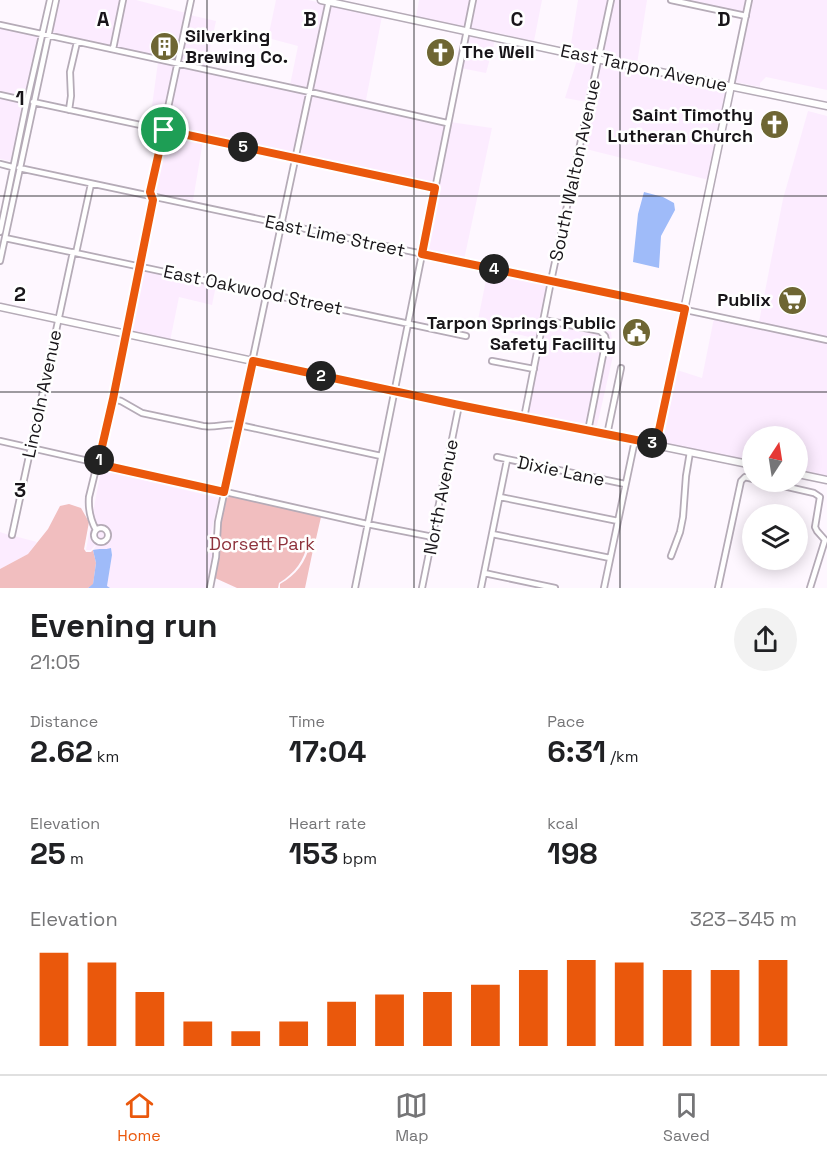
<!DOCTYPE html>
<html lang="en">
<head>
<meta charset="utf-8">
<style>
	body { margin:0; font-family:"Space Grotesk",sans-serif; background:#f2f2f2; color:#202124; height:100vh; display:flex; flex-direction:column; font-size:22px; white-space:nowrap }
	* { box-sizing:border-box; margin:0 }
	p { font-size:20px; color:#757577 }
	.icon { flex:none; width:33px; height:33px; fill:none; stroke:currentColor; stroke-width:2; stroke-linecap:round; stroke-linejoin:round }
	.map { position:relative; height:588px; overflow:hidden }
	.panel { display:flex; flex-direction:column; background:#fff; flex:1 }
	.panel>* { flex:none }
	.needle { width:39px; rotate:12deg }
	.controls { position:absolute; left:742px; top:426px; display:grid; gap:12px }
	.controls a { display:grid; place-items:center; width:66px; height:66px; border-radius:50%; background:#fff; box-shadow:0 3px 15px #0003; font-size:30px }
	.pin { position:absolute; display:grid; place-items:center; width:51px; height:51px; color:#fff; margin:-26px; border:3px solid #fff; border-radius:50%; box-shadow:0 2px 6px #0007 }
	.km { position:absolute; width:30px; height:30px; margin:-15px; border-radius:50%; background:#222; color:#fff; font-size:16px; line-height:30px; text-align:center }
	.round { display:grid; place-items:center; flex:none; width:63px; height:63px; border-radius:32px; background:#f2f2f2 }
	.summary { display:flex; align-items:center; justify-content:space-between; height:102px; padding:0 30px }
	h1 { font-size:33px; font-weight:800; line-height:45px }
	.metrics { display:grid; grid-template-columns:repeat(3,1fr); gap:9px; height:102px; padding:6px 30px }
	.metrics div { display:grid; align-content:center }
	.metrics b { font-size:30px; font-weight:800 }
	.metrics small { font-size:16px; font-weight:400 }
	.metrics p { font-size:16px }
	.chart { height:168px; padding:12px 30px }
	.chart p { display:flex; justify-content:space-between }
	.chart svg { width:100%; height:108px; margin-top:6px; stroke:#ea580c; stroke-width:6 }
	.tab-bar { display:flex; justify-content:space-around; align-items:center; height:84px; border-top:2px solid #e0e0e0; background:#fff; font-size:16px; color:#757577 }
	.tab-bar a { display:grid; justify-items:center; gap:3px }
	.tab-bar .current { color:#ea580c }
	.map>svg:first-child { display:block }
	.built { fill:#fcecff }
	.green { fill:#f1bebf }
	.water { fill:#9fbbf9 }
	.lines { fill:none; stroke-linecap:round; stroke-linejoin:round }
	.street-casing { stroke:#b5abb7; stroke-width:8 }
	.secondary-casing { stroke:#b5abb7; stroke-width:9 }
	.street { stroke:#fff; stroke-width:4.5 }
	.secondary { stroke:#fff; stroke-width:6 }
	.route-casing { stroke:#fff; stroke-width:12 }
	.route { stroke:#ea580c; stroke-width:8 }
	.grid { fill:none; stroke:#181519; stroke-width:1.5; stroke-opacity:0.55 }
	.labels { text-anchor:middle; stroke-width:5; stroke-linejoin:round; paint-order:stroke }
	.poi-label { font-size:18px; font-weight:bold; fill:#181519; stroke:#fff; text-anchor:end }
	.street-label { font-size:18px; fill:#181519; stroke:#fff }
	.park-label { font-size:18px; fill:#8e333d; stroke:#fff }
	.grid-label { font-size:20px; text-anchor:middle; font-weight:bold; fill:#181519; stroke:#fff; stroke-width:5; stroke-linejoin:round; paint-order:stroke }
</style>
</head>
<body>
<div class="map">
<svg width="827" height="588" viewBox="0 0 827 588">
	<rect width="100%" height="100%" fill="#fef7ff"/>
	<path class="built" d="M58,0H121L111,46L51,33Z
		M125,0H136L186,13L176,60L115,47Z
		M276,0H308L326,4L309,89L290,85L298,46L268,38Z
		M419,0H470L465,27L416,18Z
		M475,0H542L534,41L497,33L496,35L469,29Z
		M578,0H609L597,56L570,50Z
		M614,0H647L637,64L601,57Z
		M683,0H747L744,13Z
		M751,0H827V90L766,77L760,83V87L734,82Z
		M331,5L382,16L366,100L438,119L313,90Z
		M190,15L216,21L206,66L180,61Z
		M0,28L39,36L25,98L0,92Z
		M468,34L495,40L486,73L461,68Z
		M578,57L596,61L587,102L565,98Z
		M158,62L175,65L165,110L152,106Z
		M600,62L726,88L728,92L709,180L582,148Z
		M179,66L308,94L295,153L166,128Z
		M312,95L445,125L433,183L299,154Z
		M0,98L24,103L11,161L0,159Z
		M808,111L827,116V337L759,322L783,199Z
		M450,122L492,128L464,260L424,252Z
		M165,133L203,141L193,200L154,194Z
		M141,269L216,285L212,305L179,297L170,341L129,332Z
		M488,270L549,283L539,318L542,319L538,339L478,325L476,330Z
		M714,318L827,342V478L798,472V436H753V462L658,442L674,369L702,378Z
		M546,323L596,333L603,337L604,340L586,428L527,416Z
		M602,329L611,330L613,356L596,430L591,429L609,340L607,334Z
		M101,470L219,498L206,555L209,553L216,521V535L207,588H110L107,586L112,555L111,548L104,550L97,549L93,550L96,546L95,545L91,550H86Z
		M0,532L9,535V537L13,538L14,536L37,542L28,554L0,569Z"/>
	<path class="green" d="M230,496L321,517L315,543L308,542C304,561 295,573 279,583L278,588H237L215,578L220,552L221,523L226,499Z
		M69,504L81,508L89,522L84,549L86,552H91L93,550L96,563L93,585L88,588H0V569L28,554L48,529L60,506Z
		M310,544L314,545L305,588H280V584C296,575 306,562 310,544Z"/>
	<path class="water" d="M644,192L663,197L674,203L675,210L661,236L659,268L633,262L638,214Z
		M111,548L112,555L107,586L110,588H88L93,584L96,563L93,550C99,548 105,550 111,548Z"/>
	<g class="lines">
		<defs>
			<path id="street" d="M671,0L746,16
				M0,25L310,92L447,123
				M113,49L123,0
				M731,86L749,0
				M0,95L27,101
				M33,102L435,188
				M69,110L71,96L70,72L77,42
				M0,164L12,167
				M19,168L827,340
				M0,232L27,101L50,0
				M5,238L466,336
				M76,253L91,184
				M0,261L56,0
				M544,320L600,331L605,336L606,340L588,431
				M492,361L534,369
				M113,399L121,401L142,413L203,426C215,428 227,423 239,425L381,456
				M524,418L551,281L611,0
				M607,435L621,368
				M0,441L367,524L433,537
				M497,457L625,484
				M766,482L814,493L820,497L815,527L817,531L825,540L810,588
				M500,497L618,521
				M94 535a7 7 0 1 1 14 0a7 7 0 1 1-14 0Z
				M96,530C90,519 88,510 89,497L113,399L153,200L150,192L191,0
				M492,534L610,558
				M12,535L73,252
				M671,556L680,532L683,517L686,476L690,452
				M484,573L555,588
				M210,588L216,557L218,522L329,0
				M355,588L473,0
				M422,588L459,405
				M481,588L507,460
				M604,588L635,440
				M718,588L741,481L745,477L753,479"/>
			<path id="secondary" d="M321,0L577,55L827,106
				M0,307L459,405L753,465
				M656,444L731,86
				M798,474L827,480"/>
		</defs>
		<use href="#street" class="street-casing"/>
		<use href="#secondary" class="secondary-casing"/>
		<use href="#street" class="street"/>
		<use href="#secondary" class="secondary"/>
	</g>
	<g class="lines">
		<defs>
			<path id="route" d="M164,130L435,188L422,254L685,309L656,444L459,405L253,361L224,492L98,464L113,399L153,200L150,192Z"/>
		</defs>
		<use href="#route" class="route-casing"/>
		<use href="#route" class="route"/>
	</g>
	<path class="grid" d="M207,0V588M414,0V588M620,0V588M0,196H827M0,392H827"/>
	<defs>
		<symbol id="building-disc" viewBox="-11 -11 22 22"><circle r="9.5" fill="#6e6633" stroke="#fff"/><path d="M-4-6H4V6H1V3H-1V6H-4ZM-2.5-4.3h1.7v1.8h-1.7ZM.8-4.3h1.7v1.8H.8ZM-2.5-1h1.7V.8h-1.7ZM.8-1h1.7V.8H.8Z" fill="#fff"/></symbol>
		<symbol id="church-disc" viewBox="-11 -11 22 22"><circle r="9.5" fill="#6e6633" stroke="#fff"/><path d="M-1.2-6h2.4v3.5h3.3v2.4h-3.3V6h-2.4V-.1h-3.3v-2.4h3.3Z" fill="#fff"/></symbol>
		<symbol id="supermarket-disc" viewBox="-11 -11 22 22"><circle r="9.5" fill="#6e6633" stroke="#fff"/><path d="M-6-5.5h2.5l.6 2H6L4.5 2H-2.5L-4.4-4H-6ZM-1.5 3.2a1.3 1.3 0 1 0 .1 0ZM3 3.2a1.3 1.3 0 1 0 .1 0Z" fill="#fff"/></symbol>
		<symbol id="civic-disc" viewBox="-11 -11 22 22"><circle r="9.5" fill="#6e6633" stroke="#fff"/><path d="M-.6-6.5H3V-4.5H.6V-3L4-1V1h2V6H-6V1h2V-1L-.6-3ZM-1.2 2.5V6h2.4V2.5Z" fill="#fff"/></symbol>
	</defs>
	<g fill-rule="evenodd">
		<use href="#building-disc" x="148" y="30" width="33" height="33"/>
		<use href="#church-disc" x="424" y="36" width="33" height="33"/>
		<use href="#church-disc" x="758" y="108" width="33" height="33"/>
		<use href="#supermarket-disc" x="776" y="284" width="33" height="33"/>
		<use href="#civic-disc" x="620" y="316" width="33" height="33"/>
	</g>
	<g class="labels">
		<g class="poi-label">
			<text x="185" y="42" text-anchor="start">Silverking<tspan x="185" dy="21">Brewing Co.</tspan></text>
			<text x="462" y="58" text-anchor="start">The Well</text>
			<text x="753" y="121">Saint Timothy<tspan x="753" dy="21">Lutheran Church</tspan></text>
			<text x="771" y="306">Publix</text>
			<text x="616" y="329">Tarpon Springs Public<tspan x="616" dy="21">Safety Facility</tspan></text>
		</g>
		<g class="street-label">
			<text transform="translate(644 68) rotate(12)" y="6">East Tarpon Avenue</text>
			<text transform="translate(575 170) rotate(-78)" y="6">South Walton Avenue</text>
			<text transform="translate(335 236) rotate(12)" y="6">East Lime Street</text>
			<text transform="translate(253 290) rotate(12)" y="6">East Oakwood Street</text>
			<text transform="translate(42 394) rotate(-78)" y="6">Lincoln Avenue</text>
			<text transform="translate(561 471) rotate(12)" y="6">Dixie Lane</text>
			<text transform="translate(441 497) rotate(-79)" y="6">North Avenue</text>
		</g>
		<g class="park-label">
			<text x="262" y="550">Dorsett Park</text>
		</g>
	</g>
	<g class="grid-label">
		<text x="103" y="26">A</text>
		<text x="310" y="26">B</text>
		<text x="517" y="26">C</text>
		<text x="724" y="26">D</text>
		<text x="20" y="105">1</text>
		<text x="20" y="301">2</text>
		<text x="20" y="497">3</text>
	</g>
</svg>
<div class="controls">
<a><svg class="needle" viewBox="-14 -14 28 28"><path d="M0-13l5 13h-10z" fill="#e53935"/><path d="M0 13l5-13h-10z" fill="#757577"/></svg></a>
<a><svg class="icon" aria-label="layers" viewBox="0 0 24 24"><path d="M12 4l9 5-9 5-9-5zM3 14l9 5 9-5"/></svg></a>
</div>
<div class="pin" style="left:164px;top:130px;background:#1e9e55"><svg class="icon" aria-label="arrive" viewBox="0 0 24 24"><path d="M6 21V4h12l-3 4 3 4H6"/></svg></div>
<b class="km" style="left:99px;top:460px">1</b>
<b class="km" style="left:321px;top:376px">2</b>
<b class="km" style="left:652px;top:443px">3</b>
<b class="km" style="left:494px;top:269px">4</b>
<b class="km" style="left:243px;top:147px">5</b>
</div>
<section class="panel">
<div class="summary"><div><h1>Evening run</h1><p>21:05</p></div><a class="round"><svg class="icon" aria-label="share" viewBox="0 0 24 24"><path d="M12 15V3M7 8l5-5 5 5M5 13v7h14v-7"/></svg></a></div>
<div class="metrics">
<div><p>Distance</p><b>2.62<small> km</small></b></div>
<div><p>Time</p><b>17:04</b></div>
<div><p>Pace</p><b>6:31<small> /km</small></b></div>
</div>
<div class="metrics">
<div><p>Elevation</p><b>25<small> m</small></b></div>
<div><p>Heart rate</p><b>153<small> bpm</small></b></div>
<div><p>kcal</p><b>198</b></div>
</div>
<div class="chart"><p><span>Elevation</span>323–345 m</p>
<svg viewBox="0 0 160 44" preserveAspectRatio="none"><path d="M5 44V6M15 44V10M25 44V22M35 44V34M45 44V38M55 44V34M65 44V26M75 44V23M85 44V22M95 44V19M105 44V13M115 44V9M125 44V10M135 44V13M145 44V13M155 44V9"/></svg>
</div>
</section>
<nav class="tab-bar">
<a class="current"><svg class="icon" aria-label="home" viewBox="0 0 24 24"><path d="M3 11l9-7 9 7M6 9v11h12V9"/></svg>Home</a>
<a><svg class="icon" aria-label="map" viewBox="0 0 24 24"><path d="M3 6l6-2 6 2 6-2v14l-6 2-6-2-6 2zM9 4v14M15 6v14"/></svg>Map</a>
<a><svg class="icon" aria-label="saved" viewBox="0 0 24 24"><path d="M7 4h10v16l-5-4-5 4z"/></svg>Saved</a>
</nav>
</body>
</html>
